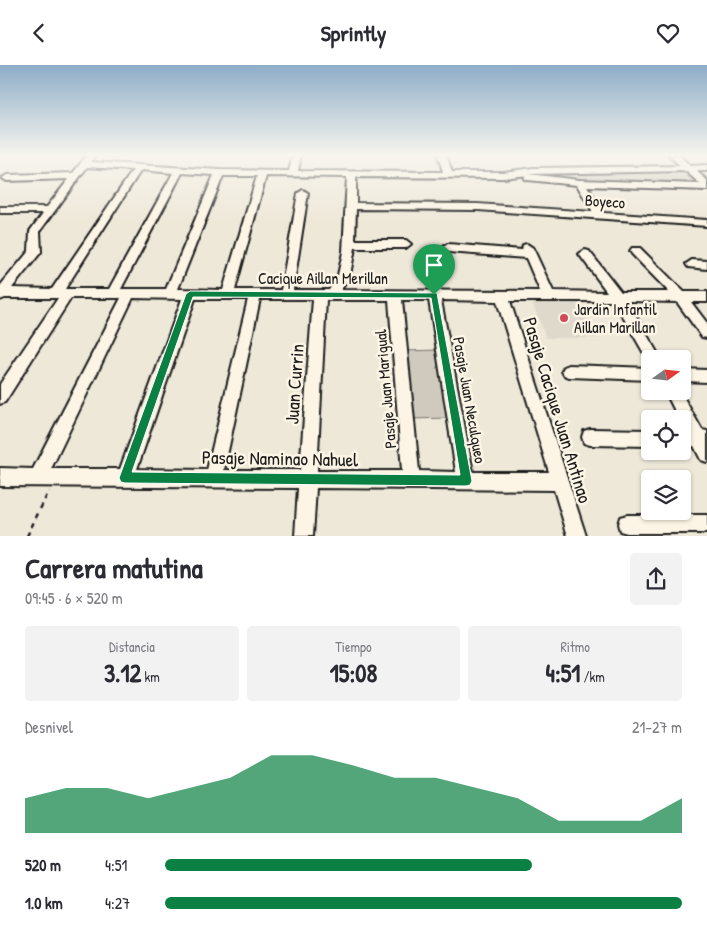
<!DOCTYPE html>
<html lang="es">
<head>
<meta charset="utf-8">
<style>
	body { margin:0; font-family:"Patrick Hand",sans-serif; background:#f2f2f3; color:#2b2b33; height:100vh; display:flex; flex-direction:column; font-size:19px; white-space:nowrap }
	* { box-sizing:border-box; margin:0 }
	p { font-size:16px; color:#7c7c81 }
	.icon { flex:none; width:28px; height:28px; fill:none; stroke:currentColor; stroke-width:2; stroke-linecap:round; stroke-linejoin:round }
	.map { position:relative; height:471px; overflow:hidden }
	.panel { display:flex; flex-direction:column; background:#fff; flex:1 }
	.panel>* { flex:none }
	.needle { width:32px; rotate:75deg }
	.fabs { position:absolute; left:641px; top:285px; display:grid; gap:10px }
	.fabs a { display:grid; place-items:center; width:50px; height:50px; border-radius:5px; background:#fff; box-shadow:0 1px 4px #0004; font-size:25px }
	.pin { position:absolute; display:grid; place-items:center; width:42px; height:42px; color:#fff; margin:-51px -21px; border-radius:50% 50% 50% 0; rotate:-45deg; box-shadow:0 0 5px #0007 }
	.pin .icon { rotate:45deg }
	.round { display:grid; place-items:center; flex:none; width:52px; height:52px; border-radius:5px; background:#f2f2f3 }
	.headline { display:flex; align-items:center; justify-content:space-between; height:85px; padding:0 25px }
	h1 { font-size:28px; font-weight:700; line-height:38px }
	.stats { display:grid; grid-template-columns:repeat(3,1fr); gap:8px; height:85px; padding:5px 25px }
	.stats div { display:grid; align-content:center; border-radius:5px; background:#f2f2f3; text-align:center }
	.stats b { font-size:25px; font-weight:700 }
	.stats small { font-size:14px; font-weight:400 }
	.stats p { font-size:14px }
	.chart { height:140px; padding:10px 25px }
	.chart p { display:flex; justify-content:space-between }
	.chart svg { width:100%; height:90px; margin-top:5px; fill:#0b8043; opacity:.7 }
	ul { padding:0 25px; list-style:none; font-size:16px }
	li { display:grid; grid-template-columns:80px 60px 1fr; align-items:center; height:38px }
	li i { height:12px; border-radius:6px; background:#0b8043 }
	header { display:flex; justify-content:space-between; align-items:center; height:65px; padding:0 25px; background:#fff; font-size:22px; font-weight:700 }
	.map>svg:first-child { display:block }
	.built { fill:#ded9cb }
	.green { fill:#cfcabd; stroke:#76736c }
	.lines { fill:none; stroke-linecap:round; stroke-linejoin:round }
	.minor-casing { stroke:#1c1c1c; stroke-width:4 }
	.path { stroke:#1c1c1c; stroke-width:2.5; stroke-dasharray:5 5; stroke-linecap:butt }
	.minor { fill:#fcf5e5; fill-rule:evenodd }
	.route { fill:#0b8043; stroke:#fff; fill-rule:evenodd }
	.poi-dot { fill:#d1495b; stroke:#fcf5e5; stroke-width:2 }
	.labels { text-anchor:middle; stroke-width:5; stroke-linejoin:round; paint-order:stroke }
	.street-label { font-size:16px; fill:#1c1c1c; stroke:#fcf5e5 }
	.poi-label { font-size:16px; fill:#1c1c1c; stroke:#fcf5e5; text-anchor:start }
	.near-street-label { font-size:19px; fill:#1c1c1c; stroke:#fcf5e5 }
</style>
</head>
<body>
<header><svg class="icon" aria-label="back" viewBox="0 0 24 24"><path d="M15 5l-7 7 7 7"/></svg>Sprintly<svg class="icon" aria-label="heart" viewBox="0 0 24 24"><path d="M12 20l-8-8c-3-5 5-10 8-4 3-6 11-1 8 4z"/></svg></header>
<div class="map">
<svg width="707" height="471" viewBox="0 0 707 471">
	<rect width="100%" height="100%" fill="#eee8d9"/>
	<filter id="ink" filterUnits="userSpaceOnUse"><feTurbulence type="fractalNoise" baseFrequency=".02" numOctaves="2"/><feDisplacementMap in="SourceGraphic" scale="10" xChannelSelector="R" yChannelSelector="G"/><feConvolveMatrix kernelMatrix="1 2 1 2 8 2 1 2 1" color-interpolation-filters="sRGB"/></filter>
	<g filter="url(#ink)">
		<path class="built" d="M530,232H579L600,273H546Z"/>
		<path class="green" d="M675,104L684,107L693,117L691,118C639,118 587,115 535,111L533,108Z
			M439,285L450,353L410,354L404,286Z"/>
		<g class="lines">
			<defs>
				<path id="minor" d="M87,90L94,92L91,97L220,105L289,106L293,90H301L298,106L443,107L438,90H446L452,107H503L533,103L680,101L669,90H679L690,101L707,100V106H696L707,115V125L587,121L604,148L707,155V161L478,145L356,144L355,175H406L411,179L406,183H355L350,210L341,225L540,226L526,193L448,187L442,183L448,179L522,185L523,180L527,179L533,183L553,226L607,227L579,189L585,185L589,186L621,227H669L632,189L630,186L632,183H640L684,227H707V237H691L707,258V273L702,272L677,237L627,236L661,294H650V299L614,236H510L586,471H568L554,425L316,423L313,471H295L298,423L0,421V403L33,404L121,233H71L5,337L0,339V319L58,233H5L0,235V221L29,186L30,166L43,148H0V142H47L69,114L7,116L2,113L7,110L73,108ZM87,102L133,105L52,224L12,223L41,187L40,166ZM141,105L173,108L109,224H65ZM686,106L700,119L580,115L528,109ZM182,108L214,110L166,224H121ZM525,110V114L528,115L577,120L593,147L478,139L356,138V112L503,113L527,110ZM223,111H257L223,225L178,224ZM266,111L347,112L343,187L338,210L329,225H293L308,128L303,125L298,128L281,225H235ZM133,233L182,234L120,404H51ZM195,234H248L207,405L137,404ZM260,234H313L300,405H224ZM326,235H389L402,406H317ZM402,235H429L456,407L419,406ZM441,235L497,236L549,407H473Z
					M692,195L707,196V204L688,202L686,199Z
					M569,300L650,303V315L569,312L564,310L562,306L564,302Z
					M682,304L707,305V317L682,316Z
					M665,326H680L702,365L707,366V397L701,395L694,381H682V365H685L682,354H679Z
					M590,364L650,365V381L590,380L584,378L582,372L584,366Z
					M627,450H707V468H627L620,466L618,459L620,452Z"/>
			</defs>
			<use href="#minor" class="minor-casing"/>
			<path class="path" d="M27,471L49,426"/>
			<use href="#minor" class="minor"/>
		</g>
	</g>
	<linearGradient id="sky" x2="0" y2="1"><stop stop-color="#8eadc8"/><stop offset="0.58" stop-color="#f7f5ee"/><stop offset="1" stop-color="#f7f5ee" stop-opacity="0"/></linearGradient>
	<rect width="707" height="156" fill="url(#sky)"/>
	<path class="route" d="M190,226L437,228L472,416L470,420L466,421L125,418L121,417L119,413L186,229ZM193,232L431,233L460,410L132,407Z"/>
	<circle class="poi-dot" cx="564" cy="253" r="5"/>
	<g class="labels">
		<g class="street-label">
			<text transform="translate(605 136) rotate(4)" y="6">Boyeco</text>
			<text x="323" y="219">Cacique Aillan Merillan</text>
			<text transform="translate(385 324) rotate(-95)" y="6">Pasaje Juan Marigual</text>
			<text transform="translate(470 335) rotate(80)" y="6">Pasaje Juan Neculqueo</text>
		</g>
		<g class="poi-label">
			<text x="574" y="250">Jardin Infantil<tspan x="574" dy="18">Aillan Marillan</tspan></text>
		</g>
		<g class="near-street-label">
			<text transform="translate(294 319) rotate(-86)" y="7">Juan Currin</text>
			<text transform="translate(558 345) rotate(73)" y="7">Pasaje Cacique Juan Antinao</text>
			<text transform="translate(280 393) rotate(1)" y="7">Pasaje Naminao Nahuel</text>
		</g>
	</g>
</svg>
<div class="fabs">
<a><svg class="needle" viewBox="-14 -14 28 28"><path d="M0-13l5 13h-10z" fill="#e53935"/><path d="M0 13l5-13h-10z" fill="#7c7c81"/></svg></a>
<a><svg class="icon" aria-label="locate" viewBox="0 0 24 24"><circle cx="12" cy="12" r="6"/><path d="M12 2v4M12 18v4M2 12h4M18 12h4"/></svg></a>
<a><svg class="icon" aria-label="layers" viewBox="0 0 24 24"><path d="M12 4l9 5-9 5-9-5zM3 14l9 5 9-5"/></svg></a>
</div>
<div class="pin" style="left:434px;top:230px;background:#1e9e55"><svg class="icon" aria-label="arrive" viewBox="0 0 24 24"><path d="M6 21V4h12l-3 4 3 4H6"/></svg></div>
</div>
<section class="panel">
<div class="headline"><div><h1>Carrera matutina</h1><p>09:45 · 6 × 520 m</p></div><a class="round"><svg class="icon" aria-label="share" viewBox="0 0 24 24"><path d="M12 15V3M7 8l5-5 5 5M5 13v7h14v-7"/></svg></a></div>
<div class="stats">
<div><p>Distancia</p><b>3.12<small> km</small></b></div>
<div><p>Tiempo</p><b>15:08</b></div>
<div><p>Ritmo</p><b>4:51<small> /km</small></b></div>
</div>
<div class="chart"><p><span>Desnivel</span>21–27 m</p>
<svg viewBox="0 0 160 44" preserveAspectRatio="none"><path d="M0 44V27L10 22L20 22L30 27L40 22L50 17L60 6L70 6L80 11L90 17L100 17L110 22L120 27L130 38L140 38L150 38L160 27V44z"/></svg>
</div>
<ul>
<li><b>520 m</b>4:51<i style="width:71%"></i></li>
<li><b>1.0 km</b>4:27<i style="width:100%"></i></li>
</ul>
</section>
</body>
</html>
